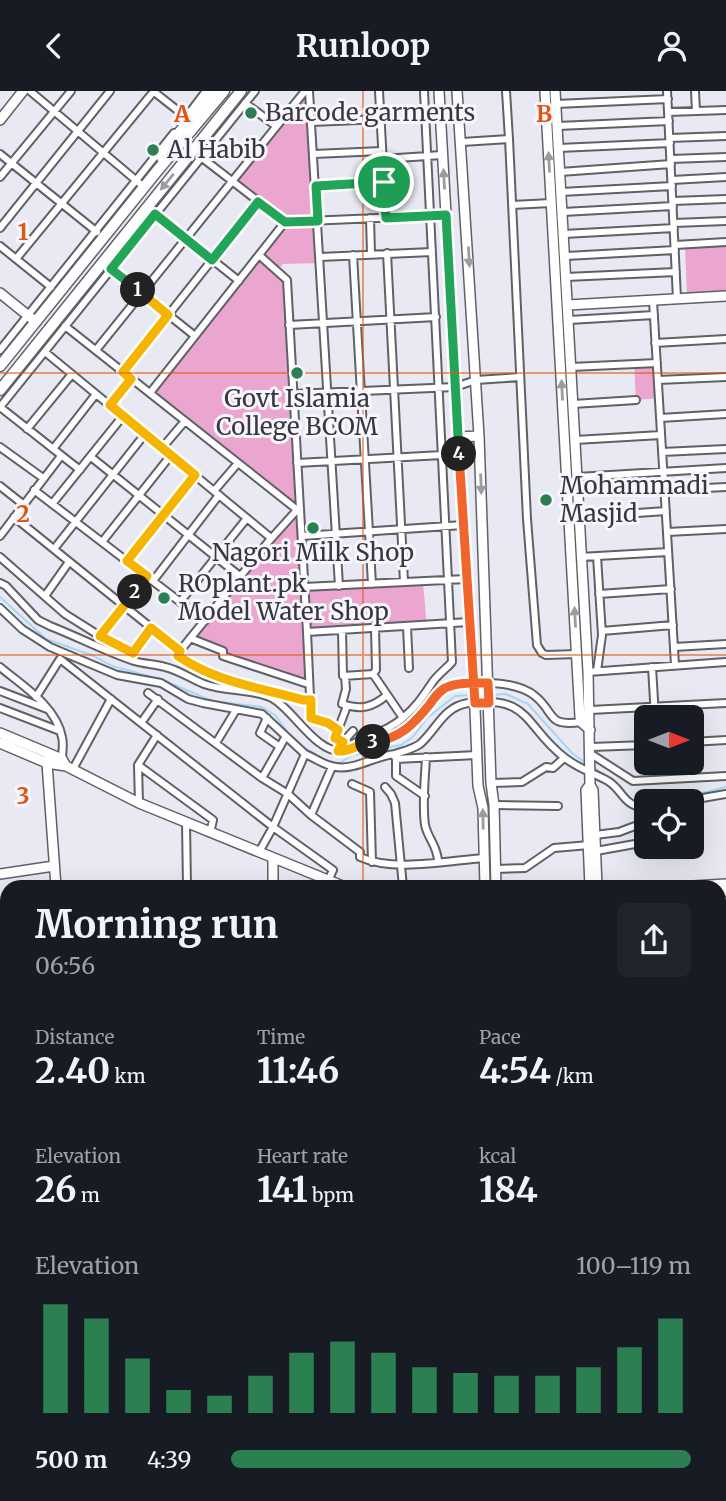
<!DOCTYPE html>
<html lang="en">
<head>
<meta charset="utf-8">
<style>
	body { margin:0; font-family:Merriweather,serif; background:#20242c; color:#f1f3f6; height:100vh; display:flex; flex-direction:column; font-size:26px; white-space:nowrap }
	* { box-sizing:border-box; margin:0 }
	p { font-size:23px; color:#9ea1a6 }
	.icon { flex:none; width:38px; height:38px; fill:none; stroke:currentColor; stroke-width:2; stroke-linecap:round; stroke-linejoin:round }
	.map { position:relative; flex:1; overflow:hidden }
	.panel { position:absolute; left:0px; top:789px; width:726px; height:621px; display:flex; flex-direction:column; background:#171b24; border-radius:21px 21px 0 0; box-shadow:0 7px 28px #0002 }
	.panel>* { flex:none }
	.needle { width:46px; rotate:90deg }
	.tools { position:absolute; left:634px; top:614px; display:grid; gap:14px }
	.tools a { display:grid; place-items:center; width:70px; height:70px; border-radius:10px; background:#171b24; box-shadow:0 7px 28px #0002; font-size:35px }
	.pin { position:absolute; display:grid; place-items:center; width:60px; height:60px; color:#fff; margin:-30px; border:4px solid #fff; border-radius:50%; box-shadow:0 2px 7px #0007 }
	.km { position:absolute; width:35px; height:35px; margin:-18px; border-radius:50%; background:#222; color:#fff; font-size:19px; line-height:35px; text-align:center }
	.round { display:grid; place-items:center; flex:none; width:74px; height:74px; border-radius:10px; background:#20242c }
	.overview { display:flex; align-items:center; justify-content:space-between; height:119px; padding:0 35px }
	h1 { font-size:38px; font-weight:700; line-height:52px }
	.metrics { display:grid; grid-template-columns:repeat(3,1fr); gap:10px; height:119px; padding:7px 35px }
	.metrics div { display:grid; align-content:center }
	.metrics b { font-size:35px; font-weight:700 }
	.metrics small { font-size:19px; font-weight:400 }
	.metrics p { font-size:19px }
	.chart { height:196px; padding:14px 35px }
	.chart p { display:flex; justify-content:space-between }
	.chart svg { width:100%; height:126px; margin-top:7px; stroke:#2c7f51; stroke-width:6 }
	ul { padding:0 35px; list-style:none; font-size:23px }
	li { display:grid; grid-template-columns:112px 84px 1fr; align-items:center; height:52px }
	li i { height:18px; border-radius:9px; background:#2c7f51 }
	header { display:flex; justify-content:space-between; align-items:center; height:91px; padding:0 35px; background:#171b24; font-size:32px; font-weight:700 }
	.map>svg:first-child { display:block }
	.green { fill:#eba6cf }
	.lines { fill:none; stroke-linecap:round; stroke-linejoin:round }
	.stream { stroke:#a7d6f4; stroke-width:2 }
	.street-casing { stroke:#606068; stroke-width:10 }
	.secondary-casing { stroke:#606068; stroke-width:12 }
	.primary-casing { stroke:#606068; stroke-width:13 }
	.street { stroke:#fff; stroke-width:6 }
	.secondary { stroke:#fff; stroke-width:9 }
	.primary { stroke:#fff; stroke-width:10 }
	.oneway { fill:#9c9c9e }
	.split-1-casing { stroke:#fff; stroke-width:14 }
	.split-2-casing { stroke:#fff; stroke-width:14 }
	.split-3-casing { stroke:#fff; stroke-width:14 }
	.split-4-casing { stroke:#fff; stroke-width:14 }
	.split-5-casing { stroke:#fff; stroke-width:14 }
	.split-1 { stroke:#22a559; stroke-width:9 }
	.split-2 { stroke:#f5b400; stroke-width:9 }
	.split-3 { stroke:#f5b400; stroke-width:9 }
	.split-4 { stroke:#f0652b; stroke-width:9 }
	.split-5 { stroke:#22a559; stroke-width:9 }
	.grid { fill:none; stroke:#df570e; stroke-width:2; stroke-opacity:0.55 }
	.poi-dot { fill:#2c7f51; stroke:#f7f6fe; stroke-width:2.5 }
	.labels { text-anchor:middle; stroke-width:6; stroke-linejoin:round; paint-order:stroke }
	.poi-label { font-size:24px; fill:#38383c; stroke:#f7f6fe; text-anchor:start }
	.grid-label { font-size:23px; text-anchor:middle; font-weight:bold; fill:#df570e; stroke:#f7f6fe; stroke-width:6; stroke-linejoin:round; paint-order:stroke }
</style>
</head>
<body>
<header><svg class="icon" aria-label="back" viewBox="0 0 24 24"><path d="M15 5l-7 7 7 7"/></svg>Runloop<svg class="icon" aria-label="person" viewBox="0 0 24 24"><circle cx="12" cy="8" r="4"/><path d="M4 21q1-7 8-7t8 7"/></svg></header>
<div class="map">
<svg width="726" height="1410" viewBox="0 0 726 1410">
	<rect width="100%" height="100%" fill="#e9e9f3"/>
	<path class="green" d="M309,0L320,172L283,173L277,180L287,189L300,421L150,302L284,132L233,88Z
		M726,154V202L687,204L685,156Z
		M657,272L659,307L636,309L634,273Z
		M299,425L308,597L222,569V564L189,552L268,455Z
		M423,491L427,536L307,541L304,496Z"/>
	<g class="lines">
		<path class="stream" d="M0,506L46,548L94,565L112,575L163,589L212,610L262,616L275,624L292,647
			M491,604L506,603L528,613L572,662L587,673
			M298,653L329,671L340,672L352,664L401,654L413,646L427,627L455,605L471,604
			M595,677L604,685
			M670,710L726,696
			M636,712L646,713
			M0,1360L7,1364
			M59,1404L65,1410"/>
		<defs>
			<path id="street" d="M30,0L144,96
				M153,0L186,26
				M309,0L339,495
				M379,0L386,127
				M506,0L509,48
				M667,0L677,208
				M695,0L696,20
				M245,12L276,35
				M556,13L668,8
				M668,21L726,19
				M187,25L206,0
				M312,31L381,28
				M558,35L669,30
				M669,47L726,45
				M462,51L509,48L527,428L537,554L542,562L546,564L578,563
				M559,57L670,52
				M0,63L97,141
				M314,63L382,60
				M201,66L285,131L446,124
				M383,68L442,64
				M671,68L726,66
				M560,81L671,73
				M0,86L71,0
				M672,89L726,86
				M316,95L384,91
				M561,101L672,95
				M673,110L726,108
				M512,114L551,112
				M563,121L673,115
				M155,123L239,190
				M370,127L371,163
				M674,132L726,130
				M0,137L110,0
				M564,143L674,137
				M675,154L726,151
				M0,155L51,196
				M387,162L404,491
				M259,164L287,189L307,541L469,531
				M353,164L372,493
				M566,165L675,159
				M320,166L432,161
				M16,168L154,0
				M111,178L195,245
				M566,186L676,181
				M653,210L675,574
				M569,229L654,224
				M289,234L436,226
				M65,235L300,421
				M655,252L726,248
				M0,259L174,42
				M96,259L305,0
				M45,261L271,447
				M571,276L657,272
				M123,281L258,111
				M658,289L726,286
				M150,302L285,131
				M293,303L455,296L476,289L520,286
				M573,313L636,309
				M110,314L131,287
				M0,316L255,0
				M0,316L80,379
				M660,327L726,323
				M27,338L72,283
				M575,349L661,344
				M0,356L43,387
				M162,357L185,330
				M53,358L96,303
				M662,361L726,358
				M91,366L241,486
				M297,372L442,364
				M577,386L726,377
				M0,395L24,414
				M34,399L205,530
				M665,399L726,396
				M214,400L238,372
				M52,413L123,325
				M14,426L180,560L178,565C218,592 258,596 303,609H311
				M579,426L666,420
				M667,441L726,438
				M0,445L61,365
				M302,445L463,434
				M102,451L171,364
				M54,458L145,343
				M597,465L602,544L597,580
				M0,466L65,523L100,545L133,562L151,537
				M580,466L668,461
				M127,470L195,384
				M153,490L219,404
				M0,492L6,495L38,529L50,535C78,546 105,560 134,570C144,573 155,573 165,576C179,579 191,588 204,593C226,601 251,597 272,607C293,618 316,663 343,660C350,660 356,655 362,653C379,646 398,649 412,635C444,605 430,593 484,592C501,592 522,594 535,605C556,622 546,636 581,631
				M304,496L466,488
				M599,503L671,498
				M45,505L69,471
				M180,511L247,427
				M0,517L22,538L50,556L117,584L161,592L188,608L203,612L262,623L305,663L273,736L259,761
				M407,536L409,577
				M342,539L343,585L373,583L376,579L375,537
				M602,540L673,534
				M307,541L311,627L328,632L338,639
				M100,545L147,485
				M190,547L223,560V565L308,593
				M674,556L726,553
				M180,560L269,450L297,419
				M0,576C23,595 56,615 62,646C64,653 62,661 62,668
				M652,576L655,626
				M588,581L726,571
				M373,583L403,627
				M345,585L346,598L342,613C361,619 372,617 387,604
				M0,600L47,618
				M148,602L262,687L288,703L311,724L360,761V766C393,781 446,770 483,767
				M36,606L60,568L273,736L333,779L328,790
				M0,617L60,640
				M590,619L726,612
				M267,627L260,642L280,656
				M141,632L158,608
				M343,651L353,640
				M691,651L726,649
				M216,652L236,619
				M350,655C367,643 388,641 404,626C417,615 423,605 432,592C437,584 446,578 452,571L424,0
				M591,656L646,654
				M338,660L343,651L335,647L347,615
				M305,663C315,667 325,675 336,676C355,679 375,665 395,663V666
				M395,663C404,660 413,658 420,653C437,638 443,616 468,612C532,604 524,636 565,667C579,678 594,682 608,690C624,700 621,713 646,718
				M591,663L633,690L726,685
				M426,666C425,688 422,712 425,734C428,748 437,754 438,770
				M138,674L213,729L210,742
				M73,678L111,608
				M262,687L286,645
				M491,692L522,691L546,676L553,677L564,667
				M352,693L370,701L372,771
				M385,696L391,703L395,712L403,796
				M425,705L396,685V668L477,664
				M685,710L726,703
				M139,712L138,674L157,644
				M494,714L558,715
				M311,724L332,676
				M186,731L187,796
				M595,744L619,741L635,735H644
				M596,760L646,751
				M496,778L525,777L554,757L589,754
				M719,816H726
				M719,856L726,855
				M719,892H726
				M719,932H726
				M719,970H726
				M719,1008H726
				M719,1049L726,1048
				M719,1081H726
				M719,1120H726
				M0,1139L7,1138
				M0,1144L3,1165
				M719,1157H726
				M719,1202H726
				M0,1209L7,1208
				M719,1241L726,1240
				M0,1253L2,1226
				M719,1280H726
				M719,1319H726
				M719,1357H726
				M0,1388L7,1373
				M719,1399L726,1398
				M50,1404L56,1410
				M126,1404L132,1410
				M177,1404L188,1407
				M258,1404L265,1410
				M311,1404L317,1410
				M634,1404H646
				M18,1410L21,1404
				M157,1410L163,1404
				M218,1410L224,1404"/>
			<path id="secondary" d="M439,0L469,531L474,592L478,695L483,717L485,796
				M457,0L479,345L491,692L494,714L496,796
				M545,0L580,626L581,631L590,639
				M555,0L588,581L590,694L593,699L597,796
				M0,29L23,0
				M0,202L36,231
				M568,214L726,205
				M458,346L479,345
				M0,642L62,668L66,675L139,712L345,796
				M0,652L47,672L66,675
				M49,663L47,672L56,796
				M273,767V796
				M0,783L54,775
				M590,796L586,699L590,694
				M677,796L726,793
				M719,801L726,800
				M0,954L7,953
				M535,1404L541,1410
				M548,1404L557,1410"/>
			<path id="primary" d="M162,67L175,47L213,0
				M0,275L157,80L224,0
				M0,299L241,0"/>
		</defs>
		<use href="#street" class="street-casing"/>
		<use href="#secondary" class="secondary-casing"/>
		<use href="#primary" class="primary-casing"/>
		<use href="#street" class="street"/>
		<use href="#secondary" class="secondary"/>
		<use href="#primary" class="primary"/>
	</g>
	<defs><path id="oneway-solid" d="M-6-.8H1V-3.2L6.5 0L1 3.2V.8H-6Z" transform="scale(1.75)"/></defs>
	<g class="oneway">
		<use href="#oneway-solid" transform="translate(549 71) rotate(-93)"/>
		<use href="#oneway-solid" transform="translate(444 88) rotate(-93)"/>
		<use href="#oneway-solid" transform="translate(167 91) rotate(129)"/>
		<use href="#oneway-solid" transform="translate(469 166) rotate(87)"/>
		<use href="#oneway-solid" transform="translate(562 299) rotate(-93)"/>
		<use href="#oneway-solid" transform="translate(481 393) rotate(88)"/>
		<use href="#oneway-solid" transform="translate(575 526) rotate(-93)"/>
		<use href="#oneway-solid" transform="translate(483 728) rotate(-91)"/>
	</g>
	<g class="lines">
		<defs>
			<path id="split-1" d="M138,199L111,178L155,123L212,169L258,111L285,131L318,130L316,95L384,91"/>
			<path id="split-2" d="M135,501L147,485L127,470L195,384L110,314L131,288L123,281L168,224L138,199"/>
			<path id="split-3" d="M135,501L100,545L133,562L151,537L180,560L178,565C218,592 258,596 303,609H311V627L328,632L338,639L335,647L343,651L338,660C350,661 360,652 373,651"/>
			<path id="split-4" d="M373,651C400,648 414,633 430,613C434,607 438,601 445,597C457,591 475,592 488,592L489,612H475C469,529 464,446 459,363"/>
			<path id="split-5" d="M384,91L386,127L446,124L459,363"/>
		</defs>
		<use href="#split-1" class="split-1-casing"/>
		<use href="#split-2" class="split-2-casing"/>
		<use href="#split-3" class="split-3-casing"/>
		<use href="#split-4" class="split-4-casing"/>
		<use href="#split-5" class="split-5-casing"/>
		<use href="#split-1" class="split-1"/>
		<use href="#split-2" class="split-2"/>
		<use href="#split-3" class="split-3"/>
		<use href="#split-4" class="split-4"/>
		<use href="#split-5" class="split-5"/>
	</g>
	<path class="grid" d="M363,0V796M0,282H726M0,564H726M0,846H7M719,846H726M0,1128H7M719,1128H726M363,1404V1410"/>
	<g class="poi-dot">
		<circle cx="251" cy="22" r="7"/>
		<circle cx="153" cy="59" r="7"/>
		<circle cx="297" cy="282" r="7"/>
		<circle cx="546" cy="409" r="7"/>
		<circle cx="313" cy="437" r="7"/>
		<circle cx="164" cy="507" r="7"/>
	</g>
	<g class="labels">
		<g class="poi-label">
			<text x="265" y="30">Barcode garments</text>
			<text x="167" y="67">Al Habib</text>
			<text x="297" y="316" text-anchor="middle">Govt Islamia<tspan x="297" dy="28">College BCOM</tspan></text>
			<text x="560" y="403">Mohammadi<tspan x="560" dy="28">Masjid</tspan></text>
			<text x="313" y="470" text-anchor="middle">Nagori Milk Shop</text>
			<text x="178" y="501">ROplant.pk<tspan x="178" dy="28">Model Water Shop</tspan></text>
		</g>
	</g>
	<g class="grid-label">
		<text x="182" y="31">A</text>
		<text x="544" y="31">B</text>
		<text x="23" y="149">1</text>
		<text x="23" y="431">2</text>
		<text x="23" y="713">3</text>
	</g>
</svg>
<div class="tools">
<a><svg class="needle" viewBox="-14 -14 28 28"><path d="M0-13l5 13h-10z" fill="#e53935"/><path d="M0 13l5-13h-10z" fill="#9ea1a6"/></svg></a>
<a><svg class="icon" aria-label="locate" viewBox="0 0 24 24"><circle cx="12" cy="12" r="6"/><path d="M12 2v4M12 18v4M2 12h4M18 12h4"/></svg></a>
</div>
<div class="pin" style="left:384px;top:91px;background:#1e9e55"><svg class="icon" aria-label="arrive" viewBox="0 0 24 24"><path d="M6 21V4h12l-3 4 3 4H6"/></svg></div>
<b class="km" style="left:138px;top:199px">1</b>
<b class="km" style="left:135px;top:501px">2</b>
<b class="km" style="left:373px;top:651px">3</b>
<b class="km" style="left:459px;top:363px">4</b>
<section class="panel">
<div class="overview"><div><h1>Morning run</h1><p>06:56</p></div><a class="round"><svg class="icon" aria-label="share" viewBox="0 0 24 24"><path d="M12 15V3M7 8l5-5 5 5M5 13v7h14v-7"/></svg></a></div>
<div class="metrics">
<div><p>Distance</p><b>2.40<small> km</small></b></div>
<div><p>Time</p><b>11:46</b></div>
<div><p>Pace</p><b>4:54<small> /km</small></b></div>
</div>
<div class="metrics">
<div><p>Elevation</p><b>26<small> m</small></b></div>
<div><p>Heart rate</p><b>141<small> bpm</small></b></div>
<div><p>kcal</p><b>184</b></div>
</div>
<div class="chart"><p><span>Elevation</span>100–119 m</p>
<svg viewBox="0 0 160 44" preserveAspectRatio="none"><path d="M5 44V6M15 44V11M25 44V25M35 44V36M45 44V38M55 44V31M65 44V23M75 44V19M85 44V23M95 44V28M105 44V30M115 44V31M125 44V31M135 44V28M145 44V21M155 44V11"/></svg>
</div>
<ul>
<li><b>500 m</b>4:39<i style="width:100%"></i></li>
</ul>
</section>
</div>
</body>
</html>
